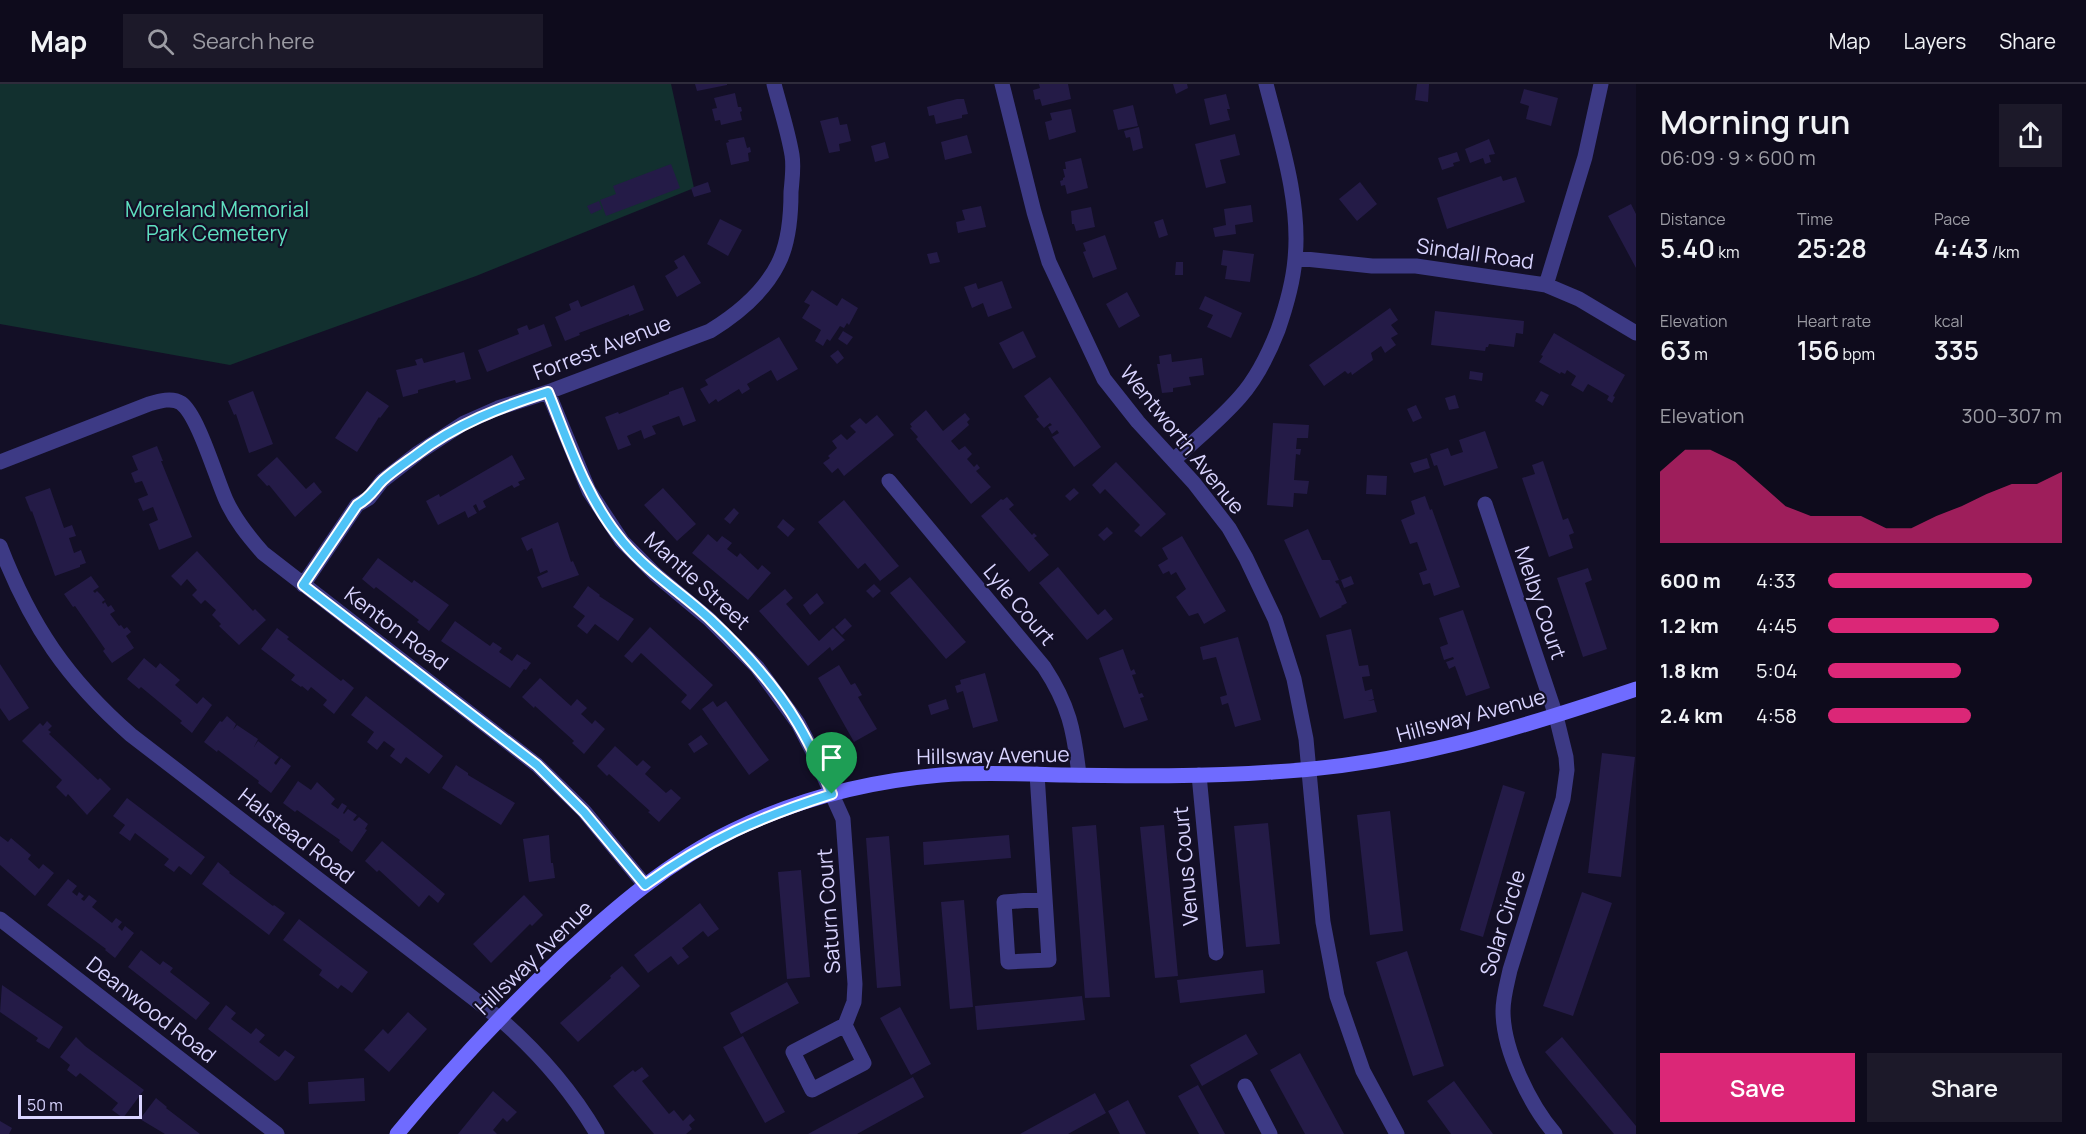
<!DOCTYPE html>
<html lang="en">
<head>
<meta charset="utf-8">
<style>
	body { margin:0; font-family:Manrope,sans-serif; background:#1c1929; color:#f1f3f6; height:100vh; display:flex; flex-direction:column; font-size:22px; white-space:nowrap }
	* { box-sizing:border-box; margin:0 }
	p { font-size:20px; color:#9b9ba3 }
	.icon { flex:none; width:33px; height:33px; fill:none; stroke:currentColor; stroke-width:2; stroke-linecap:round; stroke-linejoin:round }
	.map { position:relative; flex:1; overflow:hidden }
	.details { display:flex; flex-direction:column; background:#0e0b1c; width:450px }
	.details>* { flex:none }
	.scale { position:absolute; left:18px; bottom:15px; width:124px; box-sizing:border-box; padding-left:6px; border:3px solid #d9d4ff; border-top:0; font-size:16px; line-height:21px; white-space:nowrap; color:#d9d4ff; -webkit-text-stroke:4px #130f26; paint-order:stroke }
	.pin { position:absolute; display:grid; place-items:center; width:51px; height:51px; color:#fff; margin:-62px -26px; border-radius:50% 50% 50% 0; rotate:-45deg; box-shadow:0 0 6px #0007 }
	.pin .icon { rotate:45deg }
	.round { display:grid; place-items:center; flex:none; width:63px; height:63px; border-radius:0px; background:#1c1929 }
	.summary { display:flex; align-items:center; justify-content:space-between; height:102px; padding:0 24px }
	h1 { font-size:33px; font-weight:600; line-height:45px }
	.figures { display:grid; grid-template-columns:repeat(3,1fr); gap:9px; height:102px; padding:6px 24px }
	.figures div { display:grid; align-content:center }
	.figures b { font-size:26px; font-weight:600 }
	.figures small { font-size:16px; font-weight:400 }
	.figures p { font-size:16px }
	.chart { height:168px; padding:12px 24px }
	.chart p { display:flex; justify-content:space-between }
	.chart svg { width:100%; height:108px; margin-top:6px; fill:#db2777; opacity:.7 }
	.cta { display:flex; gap:12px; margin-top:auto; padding:12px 24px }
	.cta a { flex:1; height:69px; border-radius:0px; background:#db2777; color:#fff; font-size:24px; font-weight:600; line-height:69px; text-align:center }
	.cta a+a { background:#1c1929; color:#f1f3f6 }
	ul { padding:0 24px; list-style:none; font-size:20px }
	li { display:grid; grid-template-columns:96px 72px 1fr; align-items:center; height:45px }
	li i { height:15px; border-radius:8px; background:#db2777 }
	header { display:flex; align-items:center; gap:36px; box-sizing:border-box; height:84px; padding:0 30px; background:#0e0b1c; border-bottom:2px solid #2e2b3b }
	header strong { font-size:28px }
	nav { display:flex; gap:33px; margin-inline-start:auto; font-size:21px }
	.search { width:420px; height:54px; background:#1c1929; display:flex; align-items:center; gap:15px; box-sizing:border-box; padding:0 21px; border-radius:0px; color:#9b9ba3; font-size:22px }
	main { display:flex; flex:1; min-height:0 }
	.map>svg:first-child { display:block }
	.green { fill:#12302f }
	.building { fill:#241b47 }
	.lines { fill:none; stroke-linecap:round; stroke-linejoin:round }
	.street { stroke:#3d3a85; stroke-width:15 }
	.secondary { stroke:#6f6bff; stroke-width:15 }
	.route-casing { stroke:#fff; stroke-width:12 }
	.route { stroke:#4fc3f7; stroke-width:8 }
	.labels { text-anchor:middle; stroke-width:4.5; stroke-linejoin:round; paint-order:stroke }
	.park-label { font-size:21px; fill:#5fe0c0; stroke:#130f26 }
	.street-label { font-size:21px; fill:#d9d4ff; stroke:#130f26 }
</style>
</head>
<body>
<header>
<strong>Map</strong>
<div class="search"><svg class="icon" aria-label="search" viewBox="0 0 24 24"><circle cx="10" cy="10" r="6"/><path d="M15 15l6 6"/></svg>Search here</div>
<nav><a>Map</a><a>Layers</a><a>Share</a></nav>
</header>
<main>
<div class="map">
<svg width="1636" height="1050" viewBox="0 0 1636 1050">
	<rect width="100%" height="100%" fill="#130f26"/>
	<path class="green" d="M0,0H671L694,104L476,192L230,281L0,240Z"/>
	<path class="building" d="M695,0H727V1L697,7Z
		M1039,0H1068L1071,15L1042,22L1040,15L1035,16L1033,6L1040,4Z
		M1173,0H1187L1188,4L1176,10Z
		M1417,0H1429L1428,18L1415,16Z
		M1524,5L1558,14L1551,42L1526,35L1529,22L1520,19Z
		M735,9L738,23H741L742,27L740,28L742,36L721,41L720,36L715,37L712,25L717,24L714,14Z
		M1226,10L1230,25H1227L1230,36L1210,41L1204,15Z
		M957,15H964L968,30L962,31V34L936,40L934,31L929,32L927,23Z
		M1133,21L1138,42L1118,46L1113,26Z
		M1071,25L1076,48L1049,56L1045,38L1052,36L1050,29Z
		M838,33L840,41L847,40L851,57L839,60L840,67L829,69L820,37Z
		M1139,43L1143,64L1133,67L1130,53L1126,54L1124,47Z
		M1235,50L1240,71L1220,76L1226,99L1206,104L1195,60Z
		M967,51L972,69L945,76L941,58Z
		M744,53L747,64L750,63L751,68L748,69L749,77L731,81L726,59L729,58L728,56Z
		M1489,55L1495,70L1489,71L1491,78L1485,80L1483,74L1470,79L1465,65Z
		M885,58L889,74L875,78L871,62Z
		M1457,68L1460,77L1453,79L1454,82L1442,86L1438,74Z
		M1081,74L1088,104L1067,110L1065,101L1061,102L1060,97L1063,96V94L1065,93L1063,85H1066L1065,78Z
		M671,80L680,104L606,132L600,116L616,110L613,102Z
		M1501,92L1503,97L1516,93L1525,118L1447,145L1437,114Z
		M708,98L711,108L694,113L691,104Z
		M1360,98L1377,120L1357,137L1339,115Z
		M599,117L602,125L591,130L587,122Z
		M1631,120L1636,130V184L1608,132Z
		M1251,121L1253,138L1235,141L1236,150L1215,153L1213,144L1226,141L1224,125Z
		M981,122L986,143L958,149L956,138L965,136L962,126Z
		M1091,123L1095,143L1076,147L1074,140H1072L1071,127Z
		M720,135L742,146L728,172L707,160Z
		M1163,135L1168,151L1159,154L1154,138Z
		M1105,151L1117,185L1093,194L1083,168L1086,167L1083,159Z
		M1223,166L1254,170L1250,198L1225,195L1227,182L1221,181Z
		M937,168L940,178L930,180L927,170Z
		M684,171L701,199L677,213L665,192L678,184L674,177Z
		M1176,178H1183V191H1175Z
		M1002,197L1012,224L988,233L983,219L972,224L964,203L976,199L978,205Z
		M634,201L644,226L629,232V230L579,249L580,251L565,257L555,233L571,226L569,220L578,216L581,223Z
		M812,206L837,222L842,214L858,224L849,241L847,239L844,244L840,242L830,257L827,255L823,262L815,257L821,246L802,234L810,221L804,218Z
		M1127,208L1140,232L1119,244L1106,220Z
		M1205,212L1242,229L1231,254L1207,243L1213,231L1199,225Z
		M1390,224L1398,236L1391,241L1398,250L1391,254L1396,261L1385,269L1381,262L1371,269L1373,276L1352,291L1351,288L1348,290L1345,287L1324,302L1309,281Z
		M1435,227L1524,237L1523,250L1516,249L1514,263L1489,260L1488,263H1486L1485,267L1431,261Z
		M544,240L552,262L487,288L478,266L519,250L517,245L527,241L529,246Z
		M843,247L853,253L847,261L838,255Z
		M1023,247L1036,273L1013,285L999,259Z
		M1554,249L1625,291L1613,312L1615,313L1612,319L1607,316L1609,312L1588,300L1583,308L1571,301L1576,292L1567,286L1565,290L1561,288L1560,290L1539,278L1543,272L1541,271Z
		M779,253L798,285L777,297L771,286L747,300L750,305L742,310L739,305L718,318L716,315L709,320L700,305L708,301L705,296Z
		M838,266L844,274L837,280L830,272Z
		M464,268L471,295L456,299L455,296L418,306V309L403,313L396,286L417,281L415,276L422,274L424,279Z
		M1171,270L1172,278L1202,274L1204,291L1189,293L1191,301L1173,304V308L1162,309L1157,280H1160L1159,272Z
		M1470,287L1483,289L1482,297L1469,295Z
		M1050,293L1101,363L1074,383L1052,353L1059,349L1057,346L1052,350L1048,343L1052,341L1050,339L1044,344L1036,335L1039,333L1024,312Z
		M683,303L696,337L683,342L679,332L652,342L656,350L644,355L641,346L627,352L631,361L618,366L605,333L618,328L619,330L669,310V308Z
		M253,307L273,360L249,369L236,330L234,331L228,317Z
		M367,307L389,322L380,334L379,333L357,368L335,354Z
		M1541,307L1549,311L1543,322L1535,317Z
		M1455,311L1459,324L1449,326L1445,314Z
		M1416,321L1422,334L1413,338L1407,325Z
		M926,326L943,347L965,329L970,335L967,338L969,341L951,357L959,366L965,362L972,370L967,375L974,383L977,380L980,384L976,387L991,403L971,420L916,355L918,353L910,344L912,343L910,340Z
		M877,331L894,351L844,392L838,384L832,389L823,379L830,374L828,372L837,364L832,357L841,350L847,356L856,348L850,342L860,334L866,340Z
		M1273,339L1309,341L1308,354H1297L1296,365H1301L1300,371L1296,370L1294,396L1309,397L1307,410L1294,409L1293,423L1267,421Z
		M1485,347L1498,384L1444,402L1437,381L1434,382L1430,370L1448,364L1451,372L1463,368L1459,356Z
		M157,362L163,377H161L192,453L159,466L149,440L158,436L153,423L143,427L138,415L148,411L142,397L135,399L131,389L138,386L132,372Z
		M512,371L525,395L518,398L520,401L514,404L512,401L483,417L486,423L479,427L476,420L473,422L477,429L468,434L465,427L438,441L426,417L439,410L440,413Z
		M277,373L306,405L314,398L322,408L295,433L269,401L267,402L257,391Z
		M1427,374L1430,384L1414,389L1410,379Z
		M1543,377L1563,436L1568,434L1574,449L1569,451L1573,464L1549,473L1522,394L1535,390L1532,381Z
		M1116,378L1166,430L1141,453L1134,447L1140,441L1105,405L1100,410L1092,401Z
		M1367,391L1387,392L1386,411L1366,410Z
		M50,404L64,444L72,441L76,452L69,454L74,469L81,466L86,479L80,481V483L55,492L32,427L31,428L25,413Z
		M663,404L696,440L677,457L644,421Z
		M1074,404L1079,409L1070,417L1065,412Z
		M1425,412L1430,426L1432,425L1460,503L1434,512L1430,499L1423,501L1419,489L1427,486L1417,458L1410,460L1401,436L1415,430L1411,417Z
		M1007,413L1014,421L1009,425L1032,451L1034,449L1037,452L1034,454L1049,471L1029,488L981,432L1001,415L1003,416Z
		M844,416L899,482L880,497L865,479L858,485L818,438Z
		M734,424L739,429L730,440L724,435Z
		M783,435L795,445L788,453L777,443Z
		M558,438L571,478L573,477L579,491L542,504L537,493L548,488L547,486L540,489L532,464L527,467L521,454Z
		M1107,443L1113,449L1104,457L1098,451Z
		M1308,445L1322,476H1330L1339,496L1335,497L1337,500L1338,499L1347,519L1341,522L1342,523L1320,534L1284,456Z
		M708,450L717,458L722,452L732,459L727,465L737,473L740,469L758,486L762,481L771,489L748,516L692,469Z
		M1182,452L1226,527L1204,540L1198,529L1189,532L1176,513L1186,505L1176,488L1171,491L1169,487L1163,490L1158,481L1168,475L1162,464Z
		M197,467L253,527L255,525L266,536L239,561L219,542L221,540L212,531L216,526L205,516L201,520L192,511L197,506L187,495L181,502L171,492Z
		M378,474L412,499L414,496L449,521L429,547L417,538L419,536L376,503L374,505L362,495Z
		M1058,483L1098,531L1105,525L1113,535L1087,556L1039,499Z
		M1588,484L1592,496L1585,499L1607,565L1583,573L1557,494Z
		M91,492L99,503L93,507L95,509L97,507L101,511L105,516L102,518L103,520L105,518L108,523L111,521L115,527L110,530L119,542L121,541L124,545L127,543L131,548L126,552L134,564L112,579L103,567L105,565L75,522L73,523L64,510Z
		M1351,492L1354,500L1344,504L1341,496Z
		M910,493L966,558L946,575L890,509Z
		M874,500L881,507L873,514L866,507Z
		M588,502L600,511L599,512L634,535L618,557L595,540L587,550L577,542L585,532L573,523Z
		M785,505L793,514L786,520L819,557L833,544L845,556L832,567L830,563L808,582L759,527Z
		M817,509L824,519L810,531L803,521Z
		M1463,526L1490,604L1466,612L1455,582L1449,585L1446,578L1454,575L1453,573L1444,576L1440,563L1448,560L1439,534Z
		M845,534L852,542L842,551L835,543Z
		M455,537L490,562L493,558L502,564L499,568L512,577L517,570L531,579L526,586L524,585L510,604L441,557Z
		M650,543L713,601L690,626L681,618L687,611L641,569L632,579L624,572Z
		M277,544L289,553L287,555L341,597L343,595L354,604L334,630L323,621L327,616L311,603L308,607L302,602L301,603L291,596L295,591L261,565Z
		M1351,545L1359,582L1368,581L1370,592L1362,593L1365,607L1372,605L1374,615L1368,617L1374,616L1377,628L1344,635L1326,551Z
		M1238,553L1261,636L1235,643L1228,619L1222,621L1220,613L1227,611L1216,573L1203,576L1200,563Z
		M1123,565L1131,587L1134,585L1136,590L1132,591L1139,610L1142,609L1144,613L1140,614L1148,636L1124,644L1099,574Z
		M144,574L156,584L160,579L180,596L175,601L197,620L203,613L212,621L192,649L180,639L182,637L141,603L139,605L127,595Z
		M0,580L29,624L9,637L0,624Z
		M839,581L851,601L855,599L862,611L858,613L877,645L854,658L818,594Z
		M985,589L998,637L973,644L963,607L957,609L955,602L961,600L960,596Z
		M540,594L571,622L577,615L587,624L581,630L592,640L595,636L605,645L584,670L572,659L574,657L535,622L534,624L522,613Z
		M366,612L443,672L429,690L406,673L401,680L390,672L395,665L384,657L377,666L367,658L374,648L351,631Z
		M946,615L949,625L931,631L928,621Z
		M713,617L717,623L726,617L769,676L749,691L702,625Z
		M227,632L236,640L233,646L237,641L258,655L254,663L258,657L279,673L274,679L276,681L281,674L291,682L271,709L258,699L259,697L218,666L217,668L204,658L220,637L222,638Z
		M47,637L52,642L48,646L51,648L49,650L98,696L100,694L111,705L87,731L68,710L66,713L56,703L62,696L22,657L40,639L43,642Z
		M701,651L708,660L694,669L688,660Z
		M615,662L637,682L643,676L651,683L645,690L666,709L671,705L681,714L659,738L648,728L650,727L609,690L607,692L597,682Z
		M1602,669L1635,673L1621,793L1588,789Z
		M456,681L468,689V691L515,719L501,741L442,704Z
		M298,697L311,706L317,698L335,715L331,720L338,725L342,719L347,722L343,729L344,730L348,725L357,731L353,736L355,737L359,733L368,740L365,745L367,746L352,768L339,758L340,756L297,726L295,728L283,719Z
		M1503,701L1525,708L1483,853L1460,846Z
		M127,714L205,773L191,791L179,782L174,788L164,781L169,775L135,749L130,757L119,749L125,741L113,732Z
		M1390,727L1403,847L1370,851L1357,731Z
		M1268,739L1280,860L1246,863L1234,742Z
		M1096,741L1110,913L1085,914L1072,743Z
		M1164,741L1178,892L1155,894L1140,743Z
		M549,751L551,779H553L555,794L529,798L523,755Z
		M1009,751L1011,774L924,781L923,758Z
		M0,752L8,758L11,754L31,771L28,775L39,785L43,780L54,789L35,812L0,781Z
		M889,752L901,902L877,904L866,754Z
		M382,757L445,810L438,819L429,811L419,823L379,786L377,788L365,777Z
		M218,778L230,788L229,789L273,822L274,821L285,829L269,851L202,800Z
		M801,786L810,893L787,895L778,788Z
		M68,795L77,802L72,808L77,812L79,808L84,812L81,815L84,817L89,811L97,817L92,823L112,839L116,834L122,838L118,843L122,847L125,842L134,849L115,874L105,866L106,865L47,821Z
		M1582,808L1612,819L1573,932L1543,922Z
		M524,811L543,831L532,842L530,840L491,879L473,860Z
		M964,816L973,923L950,925L941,818Z
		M700,819L719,845L708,853L703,847L682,864L689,873L678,881L671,872L648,889L634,871Z
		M299,835L368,888L352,909L341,901L338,905L319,891L322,886L283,856Z
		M141,866L160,881L163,877L173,884L170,888L210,919L196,936L128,883Z
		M1407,867L1444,982L1413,992L1376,878Z
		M622,882L640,902L578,958L560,939L611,894L610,892Z
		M1263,886L1265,909L1180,919L1177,896Z
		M787,898L799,919L741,950L730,929Z
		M2,901L63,943L49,965L36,957L38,954L0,928Z
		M1082,912L1085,936L977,946L975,922Z
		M226,921L236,929L231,935L251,950L256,944L265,951L259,958L279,973L285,966L295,973L279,995L275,997L208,945Z
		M900,923L931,980L911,991L880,934Z
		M408,928L427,945L389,988L364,966L383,945L388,950Z
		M1246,950L1258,970L1202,1002L1190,981Z
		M743,952L785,1028L765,1039L723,963Z
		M76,953L85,962L144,1006L123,1034L112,1026L118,1019L80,989L76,993L67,986L70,981L60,973Z
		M1562,953L1636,1042V1050H1614L1545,968Z
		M1300,969L1344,1050H1305L1270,986Z
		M642,983L649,992L642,997L669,1030L674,1026L683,1037L690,1030L695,1036L689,1041L692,1045L686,1050H654L613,1002L633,986L635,988Z
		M913,993L924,1013L857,1050H808Z
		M364,994L365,1017L309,1020L308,998Z
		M1454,997L1493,1050H1451L1427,1017Z
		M1198,1001L1225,1050H1199L1178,1012Z
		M493,1007L517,1028L507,1038L503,1034L493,1046L497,1050H458Z
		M1095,1009L1106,1029L1068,1050H1020Z
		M156,1014L167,1023L166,1024L200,1050H165L140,1035Z
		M1128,1016L1146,1050H1120L1108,1027Z
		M0,1037L12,1044L9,1050H0Z"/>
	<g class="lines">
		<path class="street" d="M1002,0L1034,128L1049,178L1104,295L1138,338L1194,399L1229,444L1246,474L1275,535L1294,595L1306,655L1323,838L1337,912L1363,987L1397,1050
			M1296,174L1372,182H1416L1546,201L1579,215L1636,249
			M1546,201L1585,73L1601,0
			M548,308L589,407L622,457L655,490L709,535L757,583L798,639L812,666L843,735L855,900L854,918L845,941L793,968L812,1006L864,979L845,941
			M1174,376C1196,355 1220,336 1240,313C1257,294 1269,269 1278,246C1286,223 1293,199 1295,175C1301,118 1280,55 1266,0
			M0,378L149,320C159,317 172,313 181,319C198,331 216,394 226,416C235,436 248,452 263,469L537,681L584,727L645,801
			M889,397L1044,583C1069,621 1074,646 1079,691
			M1485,420L1556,632L1566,673L1567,686L1563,715L1510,886C1507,900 1503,913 1503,927C1503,966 1530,1021 1555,1050
			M0,462C31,542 67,595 131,651L499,934C537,967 572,1007 597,1050
			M303,501L357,421L369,414L382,397L418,369L464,339L498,324L548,308L710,247C736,231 764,208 778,180C789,159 791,131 791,108C792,96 794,83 792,71C788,47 780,23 774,0
			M1037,690L1049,876L1008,878L1004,818L1045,815
			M1199,691L1216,869
			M0,835L277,1050
			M1245,1002L1270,1050"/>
		<path class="secondary" d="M397,1050C449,987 503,929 562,873C615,824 669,777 734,746C798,715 870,697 941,691C982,688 1024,690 1065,691C1134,692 1204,693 1273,688C1403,681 1514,646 1636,605"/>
	</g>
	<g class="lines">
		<defs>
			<path id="route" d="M548,308C569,360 586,414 623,458C648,488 682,509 711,536C744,567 775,601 798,640C811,662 822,686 832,710C760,733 707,756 645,801L584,728L537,681L303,501L357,421C372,412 372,407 383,396C393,387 405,379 416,371C456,340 501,323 548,308Z"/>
		</defs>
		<use href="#route" class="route-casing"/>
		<use href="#route" class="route"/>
	</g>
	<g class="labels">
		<g class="park-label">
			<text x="217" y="133">Moreland Memorial<tspan x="217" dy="24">Park Cemetery</tspan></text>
		</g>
		<g class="street-label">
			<text transform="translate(1475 170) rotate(8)" y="7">Sindall Road</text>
			<text transform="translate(602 264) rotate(-21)" y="7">Forrest Avenue</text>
			<text transform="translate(1182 356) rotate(51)" y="7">Wentworth Avenue</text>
			<text transform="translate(697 497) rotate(42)" y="7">Mantle Street</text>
			<text transform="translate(1540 519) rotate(71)" y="7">Melby Court</text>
			<text transform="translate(1019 521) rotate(50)" y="7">Lyle Court</text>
			<text transform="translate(396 545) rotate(37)" y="7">Kenton Road</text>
			<text transform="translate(1471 632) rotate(-15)" y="7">Hillsway Avenue</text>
			<text transform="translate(993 672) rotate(-1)" y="7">Hillsway Avenue</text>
			<text transform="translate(296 752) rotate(38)" y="7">Halstead Road</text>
			<text transform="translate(1186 782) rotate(-95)" y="7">Venus Court</text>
			<text transform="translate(829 827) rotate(-94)" y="7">Saturn Court</text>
			<text transform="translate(1503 839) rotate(-73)" y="7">Solar Circle</text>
			<text transform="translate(534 874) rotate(-44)" y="7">Hillsway Avenue</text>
			<text transform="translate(151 926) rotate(38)" y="7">Deanwood Road</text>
		</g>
	</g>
</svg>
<div class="scale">50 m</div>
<div class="pin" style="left:832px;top:710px;background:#1e9e55"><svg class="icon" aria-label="arrive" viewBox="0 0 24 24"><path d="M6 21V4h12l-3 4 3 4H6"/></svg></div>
</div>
<section class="details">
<div class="summary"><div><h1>Morning run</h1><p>06:09 · 9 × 600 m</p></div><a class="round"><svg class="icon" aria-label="share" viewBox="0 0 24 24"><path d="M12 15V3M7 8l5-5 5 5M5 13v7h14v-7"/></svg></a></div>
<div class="figures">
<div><p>Distance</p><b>5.40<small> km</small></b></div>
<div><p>Time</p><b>25:28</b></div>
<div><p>Pace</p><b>4:43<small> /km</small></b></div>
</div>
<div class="figures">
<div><p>Elevation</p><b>63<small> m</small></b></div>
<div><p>Heart rate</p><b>156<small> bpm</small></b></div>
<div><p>kcal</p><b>335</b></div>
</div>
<div class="chart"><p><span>Elevation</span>300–307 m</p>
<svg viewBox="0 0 160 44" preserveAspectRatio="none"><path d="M0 44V15L10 6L20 6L30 11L40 20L50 29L60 33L70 33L80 33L90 38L100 38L110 33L120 29L130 24L140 20L150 20L160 15V44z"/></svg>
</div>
<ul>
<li><b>600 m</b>4:33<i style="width:87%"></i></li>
<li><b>1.2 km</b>4:45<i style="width:73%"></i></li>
<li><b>1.8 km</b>5:04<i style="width:57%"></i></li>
<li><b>2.4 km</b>4:58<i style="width:61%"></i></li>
</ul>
<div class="cta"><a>Save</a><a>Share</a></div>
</section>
</main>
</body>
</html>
